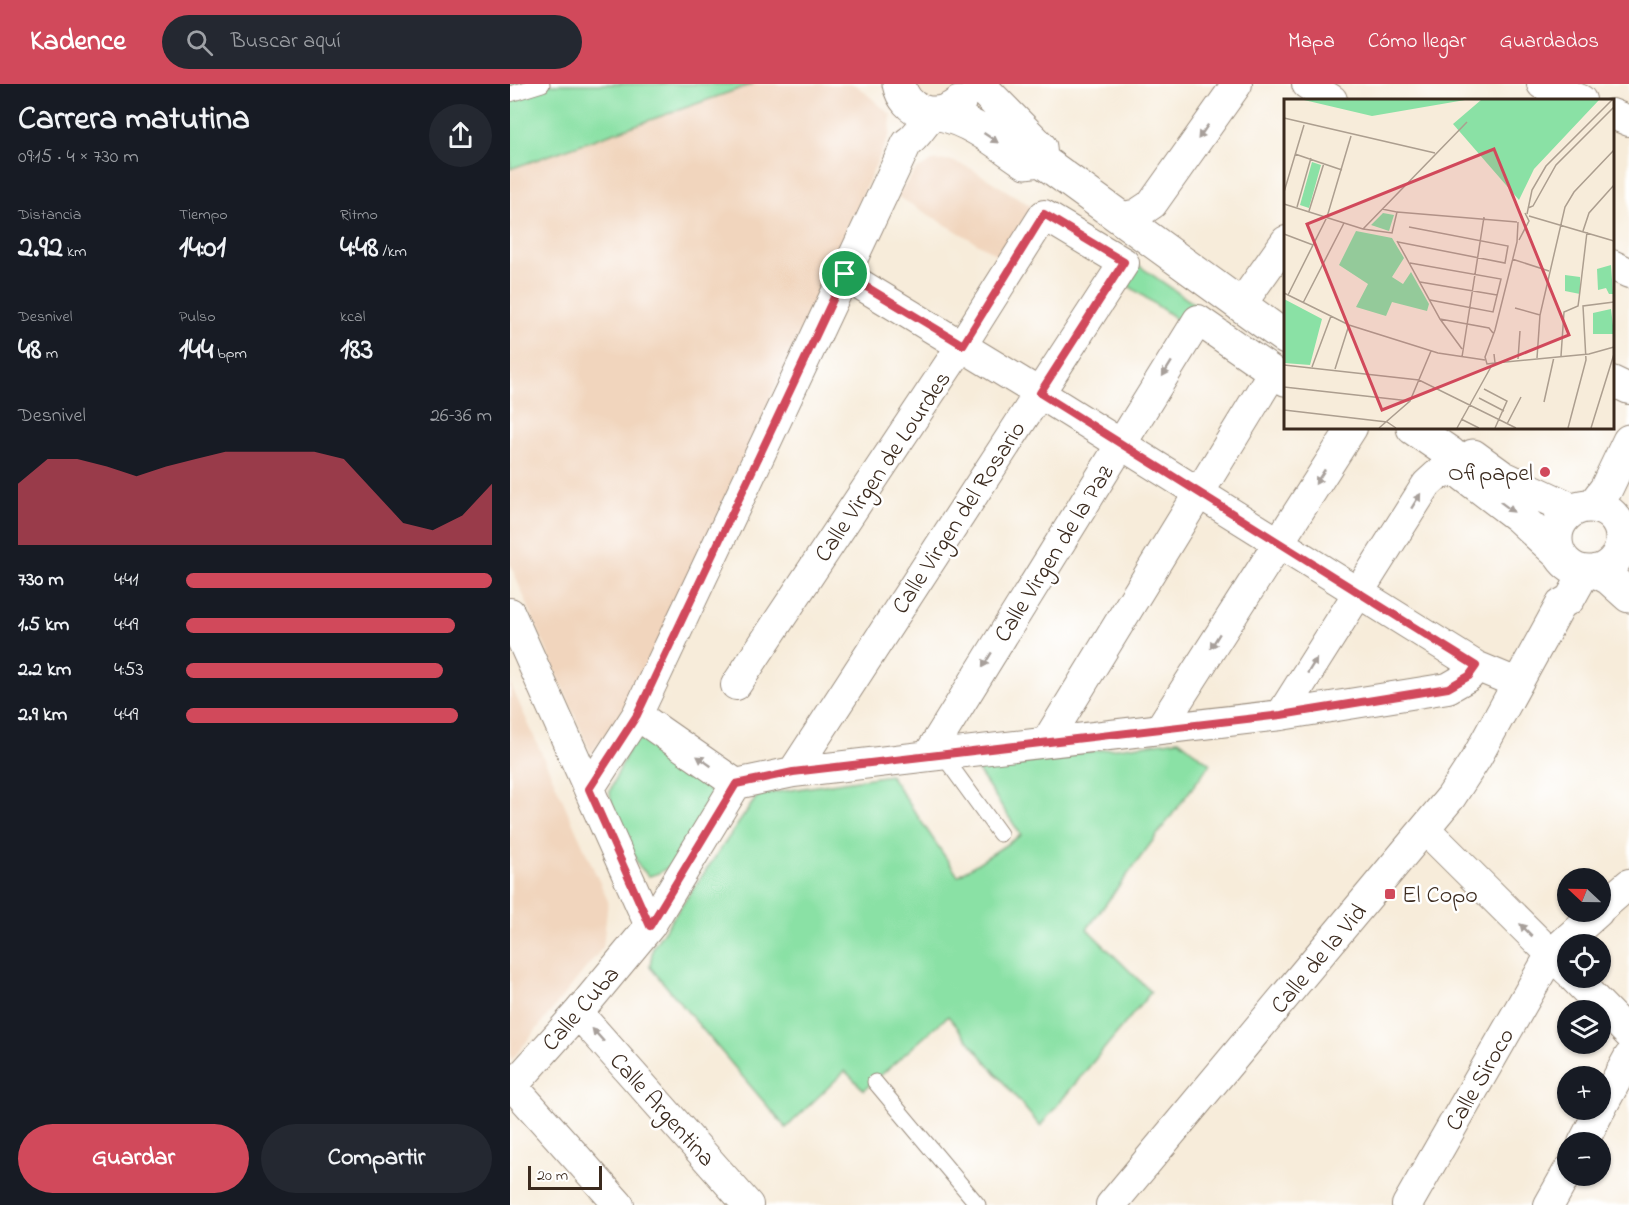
<!DOCTYPE html>
<html lang="es">
<head>
<meta charset="utf-8">
<style>
	body { margin:0; font-family:"Indie Flower",sans-serif; background:#242831; color:#f1f3f6; height:100vh; display:flex; flex-direction:column; font-size:22px; white-space:nowrap }
	* { box-sizing:border-box; margin:0 }
	p { font-size:20px; color:#9ea1a6 }
	.icon { flex:none; width:33px; height:33px; fill:none; stroke:currentColor; stroke-width:2; stroke-linecap:round; stroke-linejoin:round }
	.map { position:relative; flex:1; overflow:hidden }
	.side { display:flex; flex-direction:column; background:#171b24; width:510px }
	.side>* { flex:none }
	.needle { width:39px; rotate:292deg }
	.tools { position:absolute; left:1047px; top:784px; display:grid; gap:12px }
	.tools a { display:grid; place-items:center; width:54px; height:54px; border-radius:50%; background:#171b24; box-shadow:0 2px 4px #0004; font-size:30px }
	.scale { position:absolute; left:18px; bottom:15px; width:74px; box-sizing:border-box; padding-left:6px; border:3px solid #3b2a1e; border-top:0; font-size:16px; line-height:21px; white-space:nowrap; color:#3b2a1e; -webkit-text-stroke:4px #fff; paint-order:stroke }
	.pin { position:absolute; display:grid; place-items:center; width:51px; height:51px; color:#fff; margin:-26px; border:3px solid #fff; border-radius:50%; box-shadow:0 2px 6px #0007 }
	.round { display:grid; place-items:center; flex:none; width:63px; height:63px; border-radius:32px; background:#242831 }
	.summary { display:flex; align-items:center; justify-content:space-between; height:102px; padding:0 18px }
	h1 { font-size:33px; font-weight:700; line-height:45px }
	.metrics { display:grid; grid-template-columns:repeat(3,1fr); gap:9px; height:102px; padding:6px 18px }
	.metrics div { display:grid; align-content:center }
	.metrics b { font-size:30px; font-weight:700 }
	.metrics small { font-size:16px; font-weight:400 }
	.metrics p { font-size:16px }
	.chart { height:168px; padding:12px 18px }
	.chart p { display:flex; justify-content:space-between }
	.chart svg { width:100%; height:108px; margin-top:6px; fill:#d1495b; opacity:.7 }
	.button { display:flex; gap:12px; margin-top:auto; padding:12px 18px }
	.button a { flex:1; height:69px; border-radius:36px; background:#d1495b; color:#fff; font-size:24px; font-weight:700; line-height:69px; text-align:center }
	.button a+a { background:#242831; color:#f1f3f6 }
	ul { padding:0 18px; list-style:none; font-size:20px }
	li { display:grid; grid-template-columns:96px 72px 1fr; align-items:center; height:45px }
	li i { height:15px; border-radius:8px; background:#d1495b }
	header { display:flex; align-items:center; gap:36px; box-sizing:border-box; height:84px; padding:0 30px; background:#d1495b; color:#fff }
	header strong { font-size:28px }
	nav { display:flex; gap:33px; margin-inline-start:auto; font-size:21px }
	.search { width:420px; height:54px; background:#242831; display:flex; align-items:center; gap:15px; box-sizing:border-box; padding:0 21px; border-radius:33px; color:#9ea1a6; font-size:22px }
	main { display:flex; flex:1; min-height:0 }
	.map>svg:first-child { display:block }
	.built { fill:#f1d5bd }
	.green { fill:#8ae1a5; stroke:#628662; stroke-width:1.5 }
	.lines { fill:none; stroke-linecap:round; stroke-linejoin:round }
	.lane-casing { stroke:#998b7c; stroke-width:17 }
	.street-casing { stroke:#998b7c; stroke-width:32 }
	.secondary-casing { stroke:#998b7c; stroke-width:35 }
	.lane { stroke:#fff; stroke-width:15 }
	.street { stroke:#fff; stroke-width:30 }
	.secondary { stroke:#fff; stroke-width:33 }
	.oneway { fill:#a79f9a }
	.route-casing { stroke:#fff; stroke-width:12 }
	.route { stroke:#d1495b; stroke-width:8 }
	.poi-dot { fill:#d1495b; stroke:#fff; stroke-width:2 }
	.labels { text-anchor:middle; stroke-width:5; stroke-linejoin:round; paint-order:stroke }
	.street-label { font-size:24px; fill:#3b2a1e; stroke:#fff }
	.poi-label { font-size:24px; fill:#3b2a1e; stroke:#fff; text-anchor:end }
	.inset-road { fill:none; stroke:#ac9e8f; stroke-width:1.5 }
	.view { fill:#d1495b; fill-opacity:0.15; stroke:#d1495b; stroke-width:3 }
	.inset-edge { fill:none; stroke:#3b2a1e; stroke-width:3 }
</style>
</head>
<body>
<header>
<strong>Kadence</strong>
<div class="search"><svg class="icon" aria-label="search" viewBox="0 0 24 24"><circle cx="10" cy="10" r="6"/><path d="M15 15l6 6"/></svg>Buscar aquí</div>
<nav><a>Mapa</a><a>Cómo llegar</a><a>Guardados</a></nav>
</header>
<main>
<section class="side">
<div class="summary"><div><h1>Carrera matutina</h1><p>09:15 · 4 × 730 m</p></div><a class="round"><svg class="icon" aria-label="share" viewBox="0 0 24 24"><path d="M12 15V3M7 8l5-5 5 5M5 13v7h14v-7"/></svg></a></div>
<div class="metrics">
<div><p>Distancia</p><b>2.92<small> km</small></b></div>
<div><p>Tiempo</p><b>14:01</b></div>
<div><p>Ritmo</p><b>4:48<small> /km</small></b></div>
</div>
<div class="metrics">
<div><p>Desnivel</p><b>48<small> m</small></b></div>
<div><p>Pulso</p><b>144<small> bpm</small></b></div>
<div><p>kcal</p><b>183</b></div>
</div>
<div class="chart"><p><span>Desnivel</span>26–36 m</p>
<svg viewBox="0 0 160 44" preserveAspectRatio="none"><path d="M0 44V19L10 9L20 9L30 12L40 16L50 12L60 9L70 6L80 6L90 6L100 6L110 9L120 22L130 35L140 38L150 32L160 19V44z"/></svg>
</div>
<ul>
<li><b>730 m</b>4:41<i style="width:100%"></i></li>
<li><b>1.5 km</b>4:49<i style="width:88%"></i></li>
<li><b>2.2 km</b>4:53<i style="width:84%"></i></li>
<li><b>2.9 km</b>4:49<i style="width:89%"></i></li>
</ul>
<div class="button"><a>Guardar</a><a>Compartir</a></div>
</section>
<div class="map">
<svg width="1119" height="1121" viewBox="0 0 1119 1121">
	<rect width="100%" height="100%" fill="#fff"/>
	<filter id="ink" filterUnits="userSpaceOnUse"><feTurbulence type="fractalNoise" baseFrequency=".0167" numOctaves="2"/><feDisplacementMap in="SourceGraphic" scale="12" xChannelSelector="R" yChannelSelector="G"/><feConvolveMatrix kernelMatrix="1 2 1 2 8 2 1 2 1" color-interpolation-filters="sRGB"/></filter>
	<filter id="wash" filterUnits="userSpaceOnUse"><feTurbulence type="fractalNoise" baseFrequency=".008" numOctaves="4" result="noise"/><feDisplacementMap in="SourceGraphic" scale="24" xChannelSelector="R" yChannelSelector="G"/><feGaussianBlur stdDeviation="1.35" result="paint"/><feColorMatrix in="noise" values="0 0 0 0 0 0 0 0 0 0 0 0 0 0 0 0 0 1.4 0 .05"/><feComposite in="paint" operator="in"/></filter>
	<g filter="url(#wash)">
		<rect width="100%" height="100%" fill="#f7ecda"/>
		<path class="built" d="M243,0H345L381,31L380,50L125,613L81,670L0,480V85Z
			M439,76L460,84L521,122L494,175L387,112L406,86L422,77Z
			M0,599L98,817L93,863L1,977Z"/>
		<path class="green" d="M0,0H243L0,85Z
			M628,181L690,224L678,243L616,200Z
			M131,654C149,660 187,684 199,699C201,703 202,709 203,713C187,740 172,786 139,792L129,782L101,720L100,707L120,662Z
			M669,656L700,680L577,845L641,908L530,1042L438,932L354,1006L335,987L276,1044L140,883L143,863L248,711L380,691L448,792L511,751L465,682Z"/>
	</g>
	<g filter="url(#ink)">
		<g class="lines">
			<defs>
				<path id="lane" d="M0,10L32,0
					M432,670L490,750
					M365,998L468,1121"/>
				<path id="street" d="M797,0L822,16
					M1032,0L1071,16
					M1102,30L1119,37
					M611,134L627,130L642,120L727,0
					M1102,181L1119,189
					M335,191L529,309L966,582L1007,599
					M730,222L776,157
					M1102,297L1119,305
					M0,529L140,842
					M226,601L452,261L534,131L614,179L283,688
					M127,631L397,59C410,51 413,37 426,30
					M771,631L917,400L928,390L949,387
					M651,643L842,344
					M537,657L763,288
					M418,672L688,236L776,297
					M226,700L283,688L771,631L938,604L959,592L966,582
					M915,745L1058,887
					M1090,825L1119,800
					M1064,894L1119,950
					M68,929L238,1121
					M0,999L109,1121
					M0,1005L68,929L140,842L226,700L127,631L79,705
					M1090,1026L1119,973
					M1073,1059L1090,1026
					M601,1121L941,713L967,673L1051,520L1060,515L1075,488
					M897,1121L1041,870L1088,828
					M1039,1121L1058,1087"/>
				<path id="secondary" d="M389,0C395,29 427,38 449,19
					M468,0L530,63L531,76
					M430,30C463,37 489,60 516,78L531,76L776,254
					M903,344L941,370L949,387L1008,432L1050,471
					M963,372L992,393L1063,426
					M1083,422L1096,405L1119,357
					M1046 455a33 33 0 1 1 66 0a33 33 0 1 1-66 0Z
					M1086,487L1099,494L1119,512"/>
			</defs>
			<use href="#lane" class="lane-casing"/>
			<use href="#street" class="street-casing"/>
			<use href="#secondary" class="secondary-casing"/>
			<use href="#lane" class="lane"/>
			<use href="#street" class="street"/>
			<use href="#secondary" class="secondary"/>
		</g>
		<defs><path id="oneway-solid" d="M-6-.8H1V-3.2L6.5 0L1 3.2V.8H-6Z" transform="scale(1.5)"/></defs>
		<g class="oneway">
			<use href="#oneway-solid" transform="translate(693 48) rotate(125)"/>
			<use href="#oneway-solid" transform="translate(481 54) rotate(34)"/>
			<use href="#oneway-solid" transform="translate(657 285) rotate(122)"/>
			<use href="#oneway-solid" transform="translate(810 393) rotate(123)"/>
			<use href="#oneway-solid" transform="translate(906 417) rotate(-58)"/>
			<use href="#oneway-solid" transform="translate(997 423) rotate(37)"/>
			<use href="#oneway-solid" transform="translate(705 557) rotate(122)"/>
			<use href="#oneway-solid" transform="translate(477 576) rotate(122)"/>
			<use href="#oneway-solid" transform="translate(802 582) rotate(-58)"/>
			<use href="#oneway-solid" transform="translate(194 677) rotate(-145)"/>
			<use href="#oneway-solid" transform="translate(1016 846) rotate(-135)"/>
			<use href="#oneway-solid" transform="translate(88 951) rotate(-132)"/>
		</g>
	</g>
	<g class="lines" filter="url(#ink)">
		<defs>
			<path id="route" d="M534,130L614,178L530,309L966,582L959,592L938,604L771,631L283,688L226,700L140,842L79,705L127,631L335,190L453,261Z"/>
		</defs>
		<use href="#route" class="route-casing"/>
		<use href="#route" class="route"/>
	</g>
	<g class="poi-dot">
		<circle cx="1035" cy="388" r="6"/>
		<rect x="874" y="804" width="12" height="12" rx="3"/>
	</g>
	<g class="labels">
		<g class="street-label">
			<text transform="translate(372 382) rotate(-56)" y="8">Calle Virgen de Lourdes</text>
			<text transform="translate(448 433) rotate(-57)" y="8">Calle Virgen del Rosario</text>
			<text transform="translate(543 469) rotate(-58)" y="8">Calle Virgen de la Paz</text>
			<text transform="translate(808 874) rotate(-50)" y="8">Calle de la Vid</text>
			<text transform="translate(70 924) rotate(-49)" y="8">Calle Cuba</text>
			<text transform="translate(969 995) rotate(-60)" y="8">Calle Siroco</text>
			<text transform="translate(153 1025) rotate(48)" y="8">Calle Argentina</text>
		</g>
		<g class="poi-label">
			<text x="1023" y="396">Ofipapel</text>
			<text x="892" y="818" text-anchor="start">El Copo</text>
		</g>
	</g>
	<g transform="translate(774 15)">
		<rect width="330" height="330" fill="#f7ecda"/>
		<path d="M20,1H181L88,17ZM197,1H315L250,70L235,101L169,25ZM28,63L37,66L25,109L16,106ZM99,114L110,116L105,132L87,126ZM72,132L108,139L120,159L108,178L119,185L127,173L145,205L143,212L108,203L102,217L72,208L84,185L55,166ZM327,166L329,195H325L322,189L314,191L313,170ZM281,176L296,178V195L281,192ZM0,200L38,220L26,266L0,264ZM327,210L330,235H309V214Z" fill="#8ae1a5"/>
		<path class="inset-road" d="M0,19L151,54M11,55L58,71M0,93L20,26M0,105L79,130L108,134L113,113L98,110M13,108L27,59M244,109L249,107L272,66L330,8M25,112L40,64M113,113L233,123M243,115L248,91L262,67L328,1M245,117L330,142M79,130L183,23M299,132L305,114L330,86M0,135L29,146M235,141L245,122L241,114M113,142L156,220L178,250M114,143L221,164L224,147L125,128M228,160L265,172M126,164L217,180L209,213L146,201M136,183L213,196M0,194L65,226L154,254L201,261M4,196L43,118L67,37M19,204L60,124M231,209L256,216M156,220L205,229L209,234M210,255L211,264L203,265L201,258L211,231L233,143L234,123M277,257L280,213L294,207L295,200L303,133M178,258L200,118M253,259L256,216L281,108L290,93L330,51M234,260L236,232M211,264L305,255L330,248M0,266L135,281L232,329M28,268L47,217M51,270L65,226M0,288L126,302M200,290L223,302L211,329M195,299L220,312M260,303L270,258M0,311L103,323L112,329M177,320L195,329M223,325L237,298M95,329L126,302L147,252M173,329L208,266M284,329L302,261L299,207L330,203M307,329L330,255"/>
		<path class="view" d="M210,50L285,236L98,311L23,125Z"/>
		<rect width="330" height="330" class="inset-edge"/>
	</g>
</svg>
<div class="tools">
<a><svg class="needle" viewBox="-14 -14 28 28"><path d="M0-13l5 13h-10z" fill="#e53935"/><path d="M0 13l5-13h-10z" fill="#9ea1a6"/></svg></a>
<a><svg class="icon" aria-label="locate" viewBox="0 0 24 24"><circle cx="12" cy="12" r="6"/><path d="M12 2v4M12 18v4M2 12h4M18 12h4"/></svg></a>
<a><svg class="icon" aria-label="layers" viewBox="0 0 24 24"><path d="M12 4l9 5-9 5-9-5zM3 14l9 5 9-5"/></svg></a>
<a>+</a>
<a>−</a>
</div>
<div class="scale">20 m</div>
<div class="pin" style="left:335px;top:190px;background:#1e9e55"><svg class="icon" aria-label="arrive" viewBox="0 0 24 24"><path d="M6 21V4h12l-3 4 3 4H6"/></svg></div>
</div>
</main>
</body>
</html>
